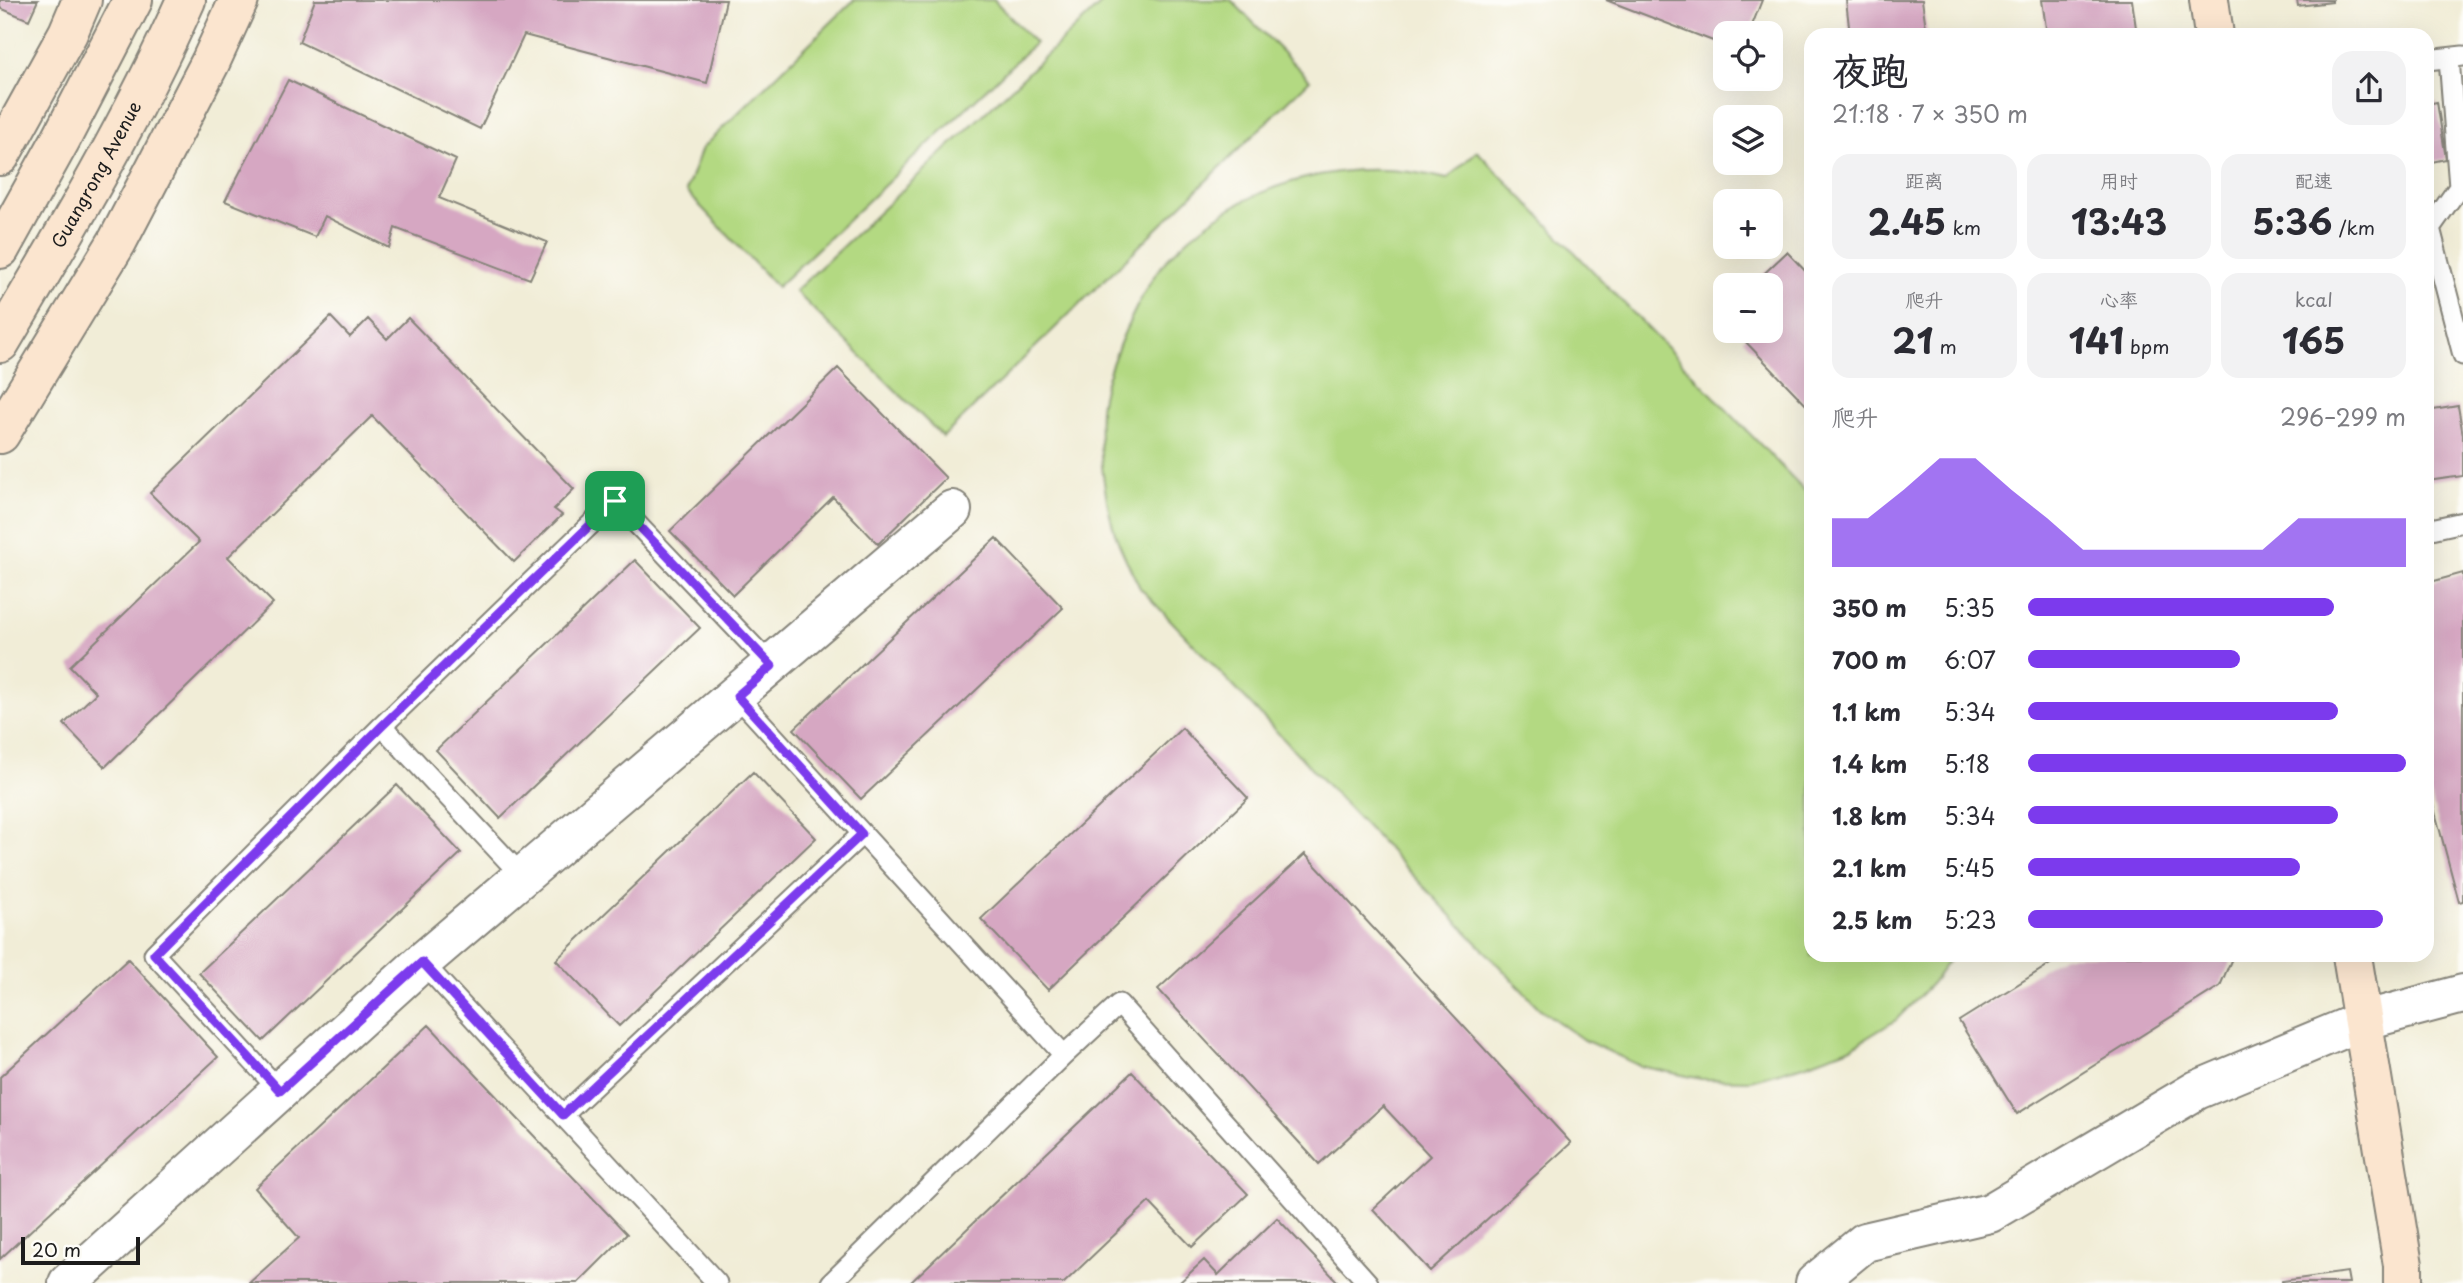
<!DOCTYPE html>
<html lang="zh">
<head>
<meta charset="utf-8">
<style>
	body { margin:0; font-family:"Playpen Sans","LXGW WenKai TC",sans-serif; background:#f2f2f3; color:#2b2b33; height:100vh; display:flex; flex-direction:column; font-size:26px; white-space:nowrap }
	* { box-sizing:border-box; margin:0 }
	p { font-size:23px; color:#7c7c81 }
	.icon { flex:none; width:38px; height:38px; fill:none; stroke:currentColor; stroke-width:2; stroke-linecap:round; stroke-linejoin:round }
	.map { position:relative; flex:1; overflow:hidden }
	.drawer { position:absolute; left:1804px; top:28px; width:630px; height:934px; display:flex; flex-direction:column; background:#fff; border-radius:21px; box-shadow:0 7px 28px #0002 }
	.drawer>* { flex:none }
	.tools { position:absolute; left:1713px; top:21px; display:grid; gap:14px }
	.tools a { display:grid; place-items:center; width:70px; height:70px; border-radius:14px; background:#fff; box-shadow:0 7px 28px #0002; font-size:35px }
	.scale { position:absolute; left:21px; bottom:18px; width:119px; box-sizing:border-box; padding-left:7px; border:4px solid #1c1c1c; border-top:0; font-size:19px; line-height:24px; white-space:nowrap; color:#1c1c1c; -webkit-text-stroke:5px #fdfcf7; paint-order:stroke }
	.pin { position:absolute; display:grid; place-items:center; width:60px; height:60px; color:#fff; margin:-30px; border-radius:14px; box-shadow:0 4px 10px #0006 }
	.round { display:grid; place-items:center; flex:none; width:74px; height:74px; border-radius:21px; background:#f2f2f3 }
	.head { display:flex; align-items:center; justify-content:space-between; height:119px; padding:0 28px }
	h1 { font-size:38px; font-weight:700; line-height:52px }
	.stats { display:grid; grid-template-columns:repeat(3,1fr); gap:10px; height:119px; padding:7px 28px }
	.stats div { display:grid; align-content:center; border-radius:18px; background:#f2f2f3; text-align:center }
	.stats b { font-size:35px; font-weight:700 }
	.stats small { font-size:19px; font-weight:400 }
	.stats p { font-size:19px }
	.chart { height:196px; padding:14px 28px }
	.chart p { display:flex; justify-content:space-between }
	.chart svg { width:100%; height:126px; margin-top:7px; fill:#7c3aed; opacity:.7 }
	ul { padding:0 28px; list-style:none; font-size:23px }
	li { display:grid; grid-template-columns:112px 84px 1fr; align-items:center; height:52px }
	li i { height:18px; border-radius:9px; background:#7c3aed }
	.map>svg:first-child { display:block }
	.green { fill:#b3d982; stroke:#687a4f; stroke-width:2 }
	.building { fill:#d6a7c2 }
	.lines { fill:none; stroke-linecap:round; stroke-linejoin:round }
	.lane-casing { stroke:#86847a; stroke-width:23 }
	.street-casing { stroke:#86847a; stroke-width:42 }
	.secondary-casing { stroke:#86847a; stroke-width:42 }
	.lane { stroke:#fff; stroke-width:19 }
	.street { stroke:#fff; stroke-width:38 }
	.secondary { stroke:#fbe5cf; stroke-width:38 }
	.route-casing { stroke:#fff; stroke-width:14 }
	.route { stroke:#7c3aed; stroke-width:9 }
	.labels { text-anchor:middle; stroke-width:7; stroke-linejoin:round; paint-order:stroke }
	.street-label { font-size:18px; fill:#1c1c1c; stroke:#fdfcf7 }
</style>
</head>
<body>
<div class="map">
<svg width="2463" height="1283" viewBox="0 0 2463 1283">
	<rect width="100%" height="100%" fill="#fdfcf7"/>
	<filter id="ink" filterUnits="userSpaceOnUse"><feTurbulence type="fractalNoise" baseFrequency=".0143" numOctaves="2"/><feDisplacementMap in="SourceGraphic" scale="14" xChannelSelector="R" yChannelSelector="G"/><feConvolveMatrix kernelMatrix="1 2 1 2 8 2 1 2 1" color-interpolation-filters="sRGB"/></filter>
	<filter id="wash" filterUnits="userSpaceOnUse"><feTurbulence type="fractalNoise" baseFrequency=".00686" numOctaves="4" result="noise"/><feDisplacementMap in="SourceGraphic" scale="28" xChannelSelector="R" yChannelSelector="G"/><feGaussianBlur stdDeviation="1.57" result="paint"/><feColorMatrix in="noise" values="0 0 0 0 0 0 0 0 0 0 0 0 0 0 0 0 0 1.4 0 .05"/><feComposite in="paint" operator="in"/></filter>
	<g filter="url(#wash)">
		<rect width="100%" height="100%" fill="#f1edd7"/>
		<path class="green" d="M854,0H994L1035,43L777,287L686,191L702,148Z
			M1105,0H1231L1310,80L943,437L795,291Z
			M1477,151L1811,497V956H1952L1932,983L1896,1020L1852,1047L1804,1065L1750,1080L1701,1079L1640,1066L1582,1039L1539,1008L1140,588C1131,569 1120,550 1114,530C1104,497 1098,444 1100,409C1102,386 1117,350 1126,329C1139,301 1154,270 1177,249C1250,179 1350,155 1447,179Z"/>
		<g id="blocks">
			<path class="building" d="M0,0H38L29,20L0,8Z
				M315,0H726L707,83L524,35L480,129L299,42Z
				M1606,0H1762L1749,33H1726V46Z
				M1846,0H1922L1927,35H1850Z
				M2042,0H2132L2137,35H2047Z
				M2297,0H2332V2L2298,6Z
				M288,80L456,160L439,198L547,242L530,279L395,228L389,248L325,216L315,237L225,201Z
				M2437,102L2446,159L2427,163V104Z
				M1787,252L1811,277V410L1743,339L1752,331H1771V313L1775,309L1771,305V285H1752Z
				M331,317L350,337L368,319L387,339L408,318L574,489L554,509L562,515L514,562L372,416L228,557L273,603L105,767L64,724L96,693L70,666L199,542L150,493Z
				M838,368L946,478L878,544L833,497L733,595L670,531Z
				M2458,406L2463,435V476L2427,481V411Z
				M996,538L1063,608L861,799L794,729Z
				M635,560L700,628L500,818L436,750Z
				M2463,573V901L2459,902L2427,782V583Z
				M1182,728L1248,798L1048,990L981,919Z
				M753,772L816,838L619,1026L556,960Z
				M397,785L461,853L263,1041L199,973Z
				M1305,854L1571,1143L1430,1271L1373,1209L1430,1156L1383,1106L1319,1164L1158,989Z
				M2063,956H2233L2220,986L2017,1114L1959,1021Z
				M128,959L218,1057L0,1259V1077Z
				M429,1025L627,1234L578,1283H249L299,1238L255,1188Z
				M1132,1072L1248,1194L1192,1247L1149,1202L1064,1283H910Z
				M1277,1218L1337,1281L1335,1283H1179L1204,1260L1218,1275Z
				M2347,1272L2349,1283H2282V1281Z"/>
		</g>
	</g>
	<g filter="url(#ink)">
		<use href="#blocks" fill-opacity="0" stroke="#86847a" stroke-width="2"/>
		<g class="lines">
			<defs>
				<path id="lane" d="M2449,58L2459,187L2430,228L2463,355
					M2427,60L2463,56
					M2427,530L2463,522
					M737,696L1064,1055L831,1283
					M523,877L382,726L615,501L772,666
					M422,962L717,1283
					M1064,1055L1119,1004L1368,1283
					M280,1091L154,954L382,726
					M563,1115L862,834"/>
				<path id="street" d="M68,1283L422,962L952,510
					M1815,1283L1865,1242L1990,1213L2197,1090L2362,1021L2463,994"/>
				<g id="secondary">
					<path d="M2209,0L2214,35"/>
					<path d="M0,156L68,33L82,0"/>
					<path d="M0,249L61,139L133,0"/>
					<path id="s1" d="M0,343C66,232 133,119 186,0"/>
					<path d="M0,434L117,242L210,63L239,0"/>
					<path d="M2352,956L2403,1265V1283"/>
				</g>
			</defs>
			<use href="#lane" class="lane-casing"/>
			<use href="#street" class="street-casing"/>
			<use href="#secondary" class="secondary-casing"/>
			<use href="#lane" class="lane"/>
			<use href="#street" class="street"/>
			<use href="#secondary" class="secondary"/>
		</g>
	</g>
	<g class="lines" filter="url(#ink)">
		<defs>
			<path id="route" d="M615,501L772,666L737,696L862,834L563,1115L422,962L280,1091L154,954L382,726Z"/>
		</defs>
		<use href="#route" class="route-casing"/>
		<use href="#route" class="route"/>
	</g>
	<g class="labels">
		<g class="street-label">
			<text dy="6" stroke="none"><textPath href="#s1" startOffset="194">Guangrong Avenue</textPath></text>
		</g>
	</g>
</svg>
<div class="tools">
<a><svg class="icon" aria-label="locate" viewBox="0 0 24 24"><circle cx="12" cy="12" r="6"/><path d="M12 2v4M12 18v4M2 12h4M18 12h4"/></svg></a>
<a><svg class="icon" aria-label="layers" viewBox="0 0 24 24"><path d="M12 4l9 5-9 5-9-5zM3 14l9 5 9-5"/></svg></a>
<a>+</a>
<a>−</a>
</div>
<div class="scale">20 m</div>
<div class="pin" style="left:615px;top:501px;background:#1e9e55"><svg class="icon" aria-label="arrive" viewBox="0 0 24 24"><path d="M6 21V4h12l-3 4 3 4H6"/></svg></div>
<section class="drawer">
<div class="head"><div><h1>夜跑</h1><p>21:18 · 7 × 350 m</p></div><a class="round"><svg class="icon" aria-label="share" viewBox="0 0 24 24"><path d="M12 15V3M7 8l5-5 5 5M5 13v7h14v-7"/></svg></a></div>
<div class="stats">
<div><p>距离</p><b>2.45<small> km</small></b></div>
<div><p>用时</p><b>13:43</b></div>
<div><p>配速</p><b>5:36<small> /km</small></b></div>
</div>
<div class="stats">
<div><p>爬升</p><b>21<small> m</small></b></div>
<div><p>心率</p><b>141<small> bpm</small></b></div>
<div><p>kcal</p><b>165</b></div>
</div>
<div class="chart"><p><span>爬升</span>296–299 m</p>
<svg viewBox="0 0 160 44" preserveAspectRatio="none"><path d="M0 44V27L10 27L20 17L30 6L40 6L50 17L60 27L70 38L80 38L90 38L100 38L110 38L120 38L130 27L140 27L150 27L160 27V44z"/></svg>
</div>
<ul>
<li><b>350 m</b>5:35<i style="width:81%"></i></li>
<li><b>700 m</b>6:07<i style="width:56%"></i></li>
<li><b>1.1 km</b>5:34<i style="width:82%"></i></li>
<li><b>1.4 km</b>5:18<i style="width:100%"></i></li>
<li><b>1.8 km</b>5:34<i style="width:82%"></i></li>
<li><b>2.1 km</b>5:45<i style="width:72%"></i></li>
<li><b>2.5 km</b>5:23<i style="width:94%"></i></li>
</ul>
</section>
</div>
</body>
</html>
